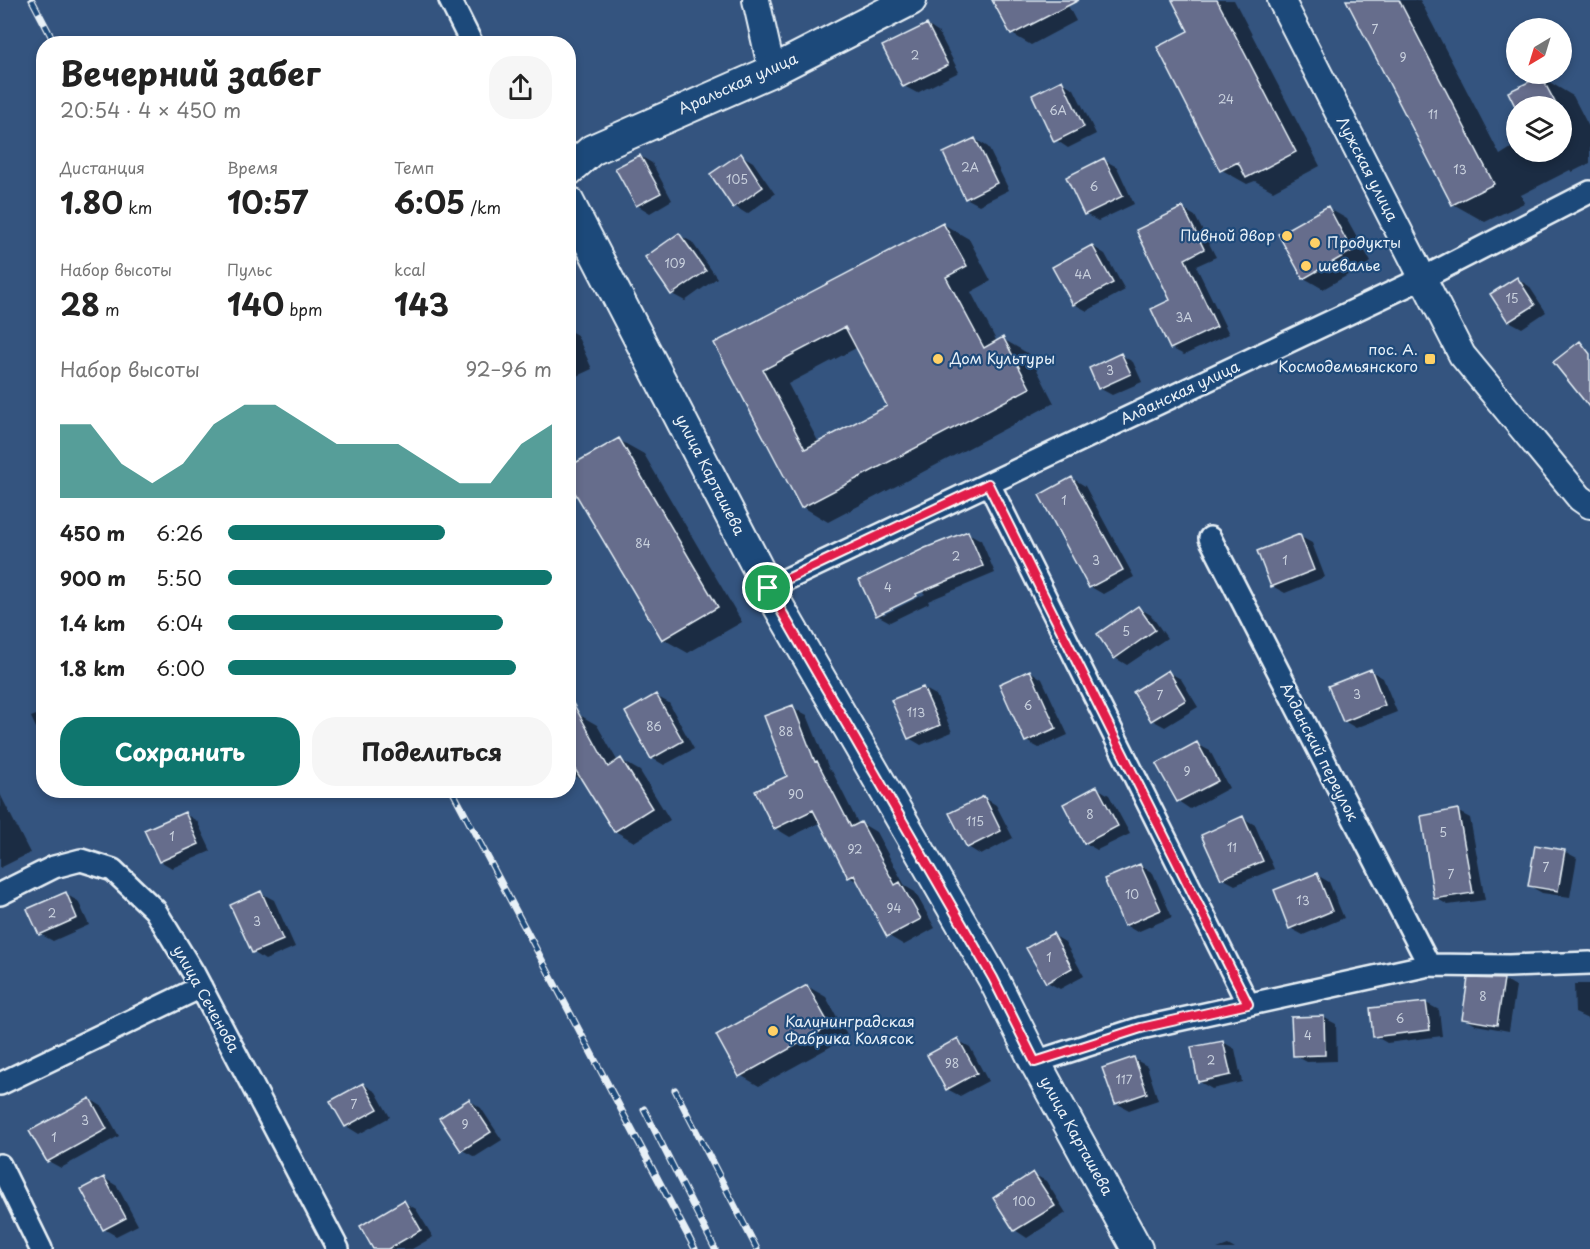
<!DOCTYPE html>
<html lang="ru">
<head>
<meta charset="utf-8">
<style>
	body { margin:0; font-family:"Playpen Sans",sans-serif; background:#f6f6f6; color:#222; height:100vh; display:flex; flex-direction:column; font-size:22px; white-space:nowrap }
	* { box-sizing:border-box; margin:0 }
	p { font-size:20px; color:#767676 }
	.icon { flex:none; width:33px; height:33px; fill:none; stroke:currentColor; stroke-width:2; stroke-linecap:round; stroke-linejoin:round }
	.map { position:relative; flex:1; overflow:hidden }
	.sheet { position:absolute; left:36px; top:36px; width:540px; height:762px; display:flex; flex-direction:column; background:#fff; border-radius:24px; box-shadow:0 3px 9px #0003 }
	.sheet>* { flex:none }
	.needle { width:39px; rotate:218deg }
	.controls { position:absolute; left:1506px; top:18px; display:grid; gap:12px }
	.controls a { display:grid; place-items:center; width:66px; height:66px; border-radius:50%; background:#fff; box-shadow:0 3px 9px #0003; font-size:30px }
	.pin { position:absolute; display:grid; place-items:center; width:51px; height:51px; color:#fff; margin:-26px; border:3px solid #fff; border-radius:50%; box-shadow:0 2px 6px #0007 }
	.round { display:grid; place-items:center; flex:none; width:63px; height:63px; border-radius:24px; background:#f6f6f6 }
	.overview { display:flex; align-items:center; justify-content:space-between; height:102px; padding:0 24px }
	h1 { font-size:33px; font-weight:700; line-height:45px }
	.stats { display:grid; grid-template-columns:repeat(3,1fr); gap:9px; height:102px; padding:6px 24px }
	.stats div { display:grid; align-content:center }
	.stats b { font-size:30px; font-weight:700 }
	.stats small { font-size:16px; font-weight:400 }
	.stats p { font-size:16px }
	.chart { height:168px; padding:12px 24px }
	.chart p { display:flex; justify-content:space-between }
	.chart svg { width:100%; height:108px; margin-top:6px; fill:#0f766e; opacity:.7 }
	.action { display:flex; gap:12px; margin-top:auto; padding:12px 24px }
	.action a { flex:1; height:69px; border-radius:24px; background:#0f766e; color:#fff; font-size:24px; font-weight:700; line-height:69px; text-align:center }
	.action a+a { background:#f6f6f6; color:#222 }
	ul { padding:0 24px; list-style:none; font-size:20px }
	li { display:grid; grid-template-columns:96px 72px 1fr; align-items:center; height:45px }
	li i { height:15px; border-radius:8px; background:#0f766e }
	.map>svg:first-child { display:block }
	.shadow { fill:#0007; fill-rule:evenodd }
	.building { fill:#666d8c; stroke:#e8f1f8; stroke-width:1.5; fill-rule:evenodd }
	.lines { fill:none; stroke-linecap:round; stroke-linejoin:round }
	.minor-casing { stroke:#e8f1f8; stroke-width:26 }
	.tertiary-casing { stroke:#e8f1f8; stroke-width:30 }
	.secondary-casing { stroke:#e8f1f8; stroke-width:34 }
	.minor { stroke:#1f4a7a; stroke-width:21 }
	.tertiary { stroke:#1f4a7a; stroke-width:26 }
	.secondary { stroke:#1f4a7a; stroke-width:30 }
	.rail-casing { stroke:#e8f1f8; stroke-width:7 }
	.rail { stroke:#1f4a7a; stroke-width:4.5; stroke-dasharray:14; stroke-linecap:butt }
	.route-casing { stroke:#fff; stroke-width:12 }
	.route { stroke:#e11d48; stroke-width:8 }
	.poi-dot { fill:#ffd166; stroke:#1f4a7a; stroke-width:2 }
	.labels { text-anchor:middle; stroke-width:4.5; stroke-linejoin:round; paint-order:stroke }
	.number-label { font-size:12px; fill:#c8d0dd }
	.street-label { font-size:15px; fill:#e8f1f8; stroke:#1f4a7a }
	.poi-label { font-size:15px; fill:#e8f1f8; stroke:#1f4a7a; text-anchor:start }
</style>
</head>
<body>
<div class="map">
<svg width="1590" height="1249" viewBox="0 0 1590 1249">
	<rect width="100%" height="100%" fill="#34547f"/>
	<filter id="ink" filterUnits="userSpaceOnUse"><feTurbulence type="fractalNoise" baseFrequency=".0167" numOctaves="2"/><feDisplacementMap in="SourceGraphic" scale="12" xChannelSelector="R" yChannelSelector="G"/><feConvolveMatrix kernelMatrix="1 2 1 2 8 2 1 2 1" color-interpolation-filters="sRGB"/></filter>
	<g filter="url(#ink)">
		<path class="shadow" d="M994,0H1065L1076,21L1031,45L1012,34Z
			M1173,0H1234L1320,166L1273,191L1255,181L1247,184L1222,170L1190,32Z
			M1347,0H1420L1500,155L1516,145V152H1562V106H1517L1510,93L1541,77L1573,96L1590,129V163L1572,172L1570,170L1521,195L1524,203L1485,222L1453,204Z
			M927,25L939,33L959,72L917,93L904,86Z
			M1062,82L1074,89L1096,134L1068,148L1056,140Z
			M975,139L988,147L1009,190L979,205L966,198Z
			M741,155L753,162L775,194L747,214L734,206Z
			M640,156L652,163L672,200L650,213L637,205L617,168Z
			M1104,160L1117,167L1134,204L1098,221L1085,214Z
			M1328,208L1347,219L1371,262L1323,289L1304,278Z
			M1183,209L1195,216L1216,257L1196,266L1229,334L1184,355L1171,348L1172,300Z
			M943,224L969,239L991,281L971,292L997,342L1003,339L1029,354L1054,403L828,522L803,507L716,344ZM858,347L889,406L819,443L788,384Z
			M679,235L692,242L717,278L685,301L672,294Z
			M1092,246L1105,254L1125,290L1087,311L1074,304Z
			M1517,279L1529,286L1546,312L1522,328L1509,321Z
			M568,330L577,335L592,369L568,380Z
			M1121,355L1133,362L1142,382L1112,395L1099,388Z
			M619,440L644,454L742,622L688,653L663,639Z
			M1072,478L1085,486L1134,577L1103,594L1091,587Z
			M968,533L981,540L995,573L928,601L929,603L890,622L877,615ZM923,592L925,594L883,615V611Z
			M1299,536L1312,543L1325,577L1285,593L1272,586Z
			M1139,608L1151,615L1167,638L1127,665L1115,658Z
			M568,612L573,623L568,625Z
			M1030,671L1042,679L1068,735L1039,748L1026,741Z
			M1371,671L1383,678L1397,712L1356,728L1344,721Z
			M1168,672L1181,679L1198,707L1165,727L1152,720Z
			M923,688L936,695L952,732L921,745L909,738Z
			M656,696L669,703L694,749L664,765L652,758Z
			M568,704L578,714L597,725L618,762L621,760L640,771L670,820L634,842L615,831L582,780L568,772Z
			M792,707L807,715L829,769L832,771L859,825L861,823L876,832L905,886L915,892L935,928L904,945L889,936L860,883L849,877L821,822L790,837L775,828L789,776Z
			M44,712V745L31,717Z
			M1197,744L1210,751L1229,788L1190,809L1178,801Z
			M1097,788L1109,795L1130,834L1097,850L1085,843Z
			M0,794L30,853L0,868Z
			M983,797L996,805L1013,838L981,855L968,847Z
			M1457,811L1470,818L1485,900L1448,905L1436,898Z
			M185,814L197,821L211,851L172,868L160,861Z
			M1243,818L1255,825L1274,869L1235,885L1222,878Z
			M1564,851L1577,858L1570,897L1542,893L1530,886Z
			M1140,865L1153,873L1172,917L1137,932L1125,925Z
			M1317,875L1329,882L1344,918L1303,935L1290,928Z
			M261,893L274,900L295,947L265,960L253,952Z
			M65,894L78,901L89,925L53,941L40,934Z
			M1053,935L1065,942L1084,976L1060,989L1047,982L1028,948Z
			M1504,980L1516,987L1509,1031L1476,1025L1463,1018Z
			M1574,984H1590V1020L1575,1013Z
			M807,986L826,997L848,1037L759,1086L740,1075Z
			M1426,1003L1439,1010L1442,1036L1387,1043L1375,1036Z
			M1323,1017L1336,1024L1337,1061L1307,1062L1294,1055Z
			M957,1040L970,1047L988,1081L960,1096L947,1089Z
			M1223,1042L1235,1049L1242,1082L1212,1089L1200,1082Z
			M1134,1059L1147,1066L1158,1100L1129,1110L1116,1103Z
			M363,1084L376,1092L390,1117L359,1134L346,1126L332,1101Z
			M90,1099L103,1107L119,1136L61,1168L48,1161Z
			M469,1100L481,1108L502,1140L475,1157L462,1150Z
			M1033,1174L1046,1181L1066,1213L1027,1238L1015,1230Z
			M104,1178L117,1186L138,1225L116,1236L104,1229Z
			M404,1202L416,1209L433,1237L412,1249H375Z
			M1228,1245L1235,1249H1217Z"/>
		<path class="building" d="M992,0H1079L1011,35Z
			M1172,0H1217L1296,152L1246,178L1238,162L1220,171L1157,47L1188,31Z
			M1346,0H1399L1494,184L1452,205Z
			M927,24L948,65L903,87L882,46Z
			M1541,76L1557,106H1515L1508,92Z
			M1062,80L1084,127L1054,142L1032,95Z
			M975,138L997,183L965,199L943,153Z
			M741,153L763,187L733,208L710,174Z
			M640,155L661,193L636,206L615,168Z
			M1104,158L1123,196L1084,215L1066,177Z
			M1328,206L1352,251L1303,279L1278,234Z
			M1183,207L1204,249L1185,259L1217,327L1170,349L1151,309L1170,300L1136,230Z
			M943,223L967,266L946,277L984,348L1003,337L1030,388L801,508L714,343ZM845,327L887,406L805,449L763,370Z
			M679,233L706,271L671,295L645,257Z
			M1092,245L1113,283L1073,305L1052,267Z
			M1517,277L1535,305L1508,322L1490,294Z
			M1580,341L1590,354V408L1553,362Z
			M1121,353L1131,374L1098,389L1089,368Z
			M619,438L718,607L662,640L568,481V467Z
			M1072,477L1123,570L1089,588L1039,495Z
			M968,531L983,566L916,594L917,596L876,616L859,580L925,548Z
			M1300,534L1314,570L1271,587L1257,551Z
			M1138,606L1155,630L1114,659L1097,634Z
			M1371,669L1385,705L1343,722L1328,686Z
			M1030,670L1056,728L1025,742L999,684Z
			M1168,670L1186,700L1151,721L1133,692Z
			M923,687L940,725L908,739L891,700Z
			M568,694L608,767L621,758L652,808L614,832L568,758Z
			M656,694L683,741L651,759L625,712Z
			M793,705L815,762L817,761L851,827L861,822L895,885L900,882L921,919L887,937L854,875L848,878L813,810L774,829L755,791L787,776L764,716Z
			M1197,742L1218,781L1177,802L1156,764Z
			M1097,786L1118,826L1084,844L1063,804Z
			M984,796L1001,831L967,848L949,813Z
			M1458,809L1473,893L1434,899L1421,816Z
			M185,812L199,844L159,862L144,830Z
			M1243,816L1263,861L1221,879L1201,835Z
			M1535,845L1565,850L1558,891L1528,886Z
			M1140,864L1161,910L1124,926L1104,879Z
			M1317,873L1332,911L1289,929L1274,890Z
			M261,891L283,940L252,953L230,905Z
			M66,892L77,918L39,935L27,909Z
			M1053,933L1072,968L1046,983L1026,948Z
			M1468,978L1504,979L1497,1025L1462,1019Z
			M807,985L830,1026L739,1077L716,1035Z
			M1426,1002L1430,1030L1373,1037L1370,1008Z
			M1324,1016L1325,1055L1293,1056L1291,1017Z
			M958,1038L977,1073L946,1090L927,1055Z
			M1223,1041L1231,1075L1198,1082L1191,1047Z
			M1134,1057L1147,1093L1115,1104L1102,1068Z
			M363,1083L378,1109L345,1127L330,1101Z
			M90,1098L107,1129L47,1162L29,1131Z
			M469,1099L491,1132L461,1151L439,1118Z
			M1033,1172L1055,1206L1014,1231L993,1198Z
			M104,1177L126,1218L103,1230L81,1189Z
			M404,1200L421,1230L388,1249H373L360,1226Z"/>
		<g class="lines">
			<defs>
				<path id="minor" d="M450,0L472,44
					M989,484L1248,1004
					M1210,538L1429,965
					M768,588L1423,278L1590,192
					M0,894L54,867L81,860L113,870L155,910L194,974L338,1249
					M1035,1062L1141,1028L1429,965L1509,966L1590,963
					M0,1084L201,987
					M0,1165L41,1249"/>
				<path id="tertiary" d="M756,0L772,71
					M1281,0L1462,355L1580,498L1590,505"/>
				<path id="secondary" d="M568,171L592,150L772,71L911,0
					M568,201L768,588L993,978L1035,1062L1137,1249"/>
			</defs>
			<use href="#minor" class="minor-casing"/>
			<use href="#tertiary" class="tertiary-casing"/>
			<use href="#secondary" class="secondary-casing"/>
			<use href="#minor" class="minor"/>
			<use href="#tertiary" class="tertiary"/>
			<use href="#secondary" class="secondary"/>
			<defs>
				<path id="rail" d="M32,0L55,44
					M452,790L695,1249
					M675,1090L757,1249
					M644,1109L715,1249"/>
			</defs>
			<use href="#rail" class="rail-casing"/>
			<use href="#rail" class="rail"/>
		</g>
	</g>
	<g class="lines" filter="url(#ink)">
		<defs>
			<path id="route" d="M988,484L1248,1004L1141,1028L1035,1062L993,978L768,588Z"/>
		</defs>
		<use href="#route" class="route-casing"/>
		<use href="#route" class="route"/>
	</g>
	<g class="poi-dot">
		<circle cx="1287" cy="236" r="6"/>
		<circle cx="1315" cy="243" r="6"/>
		<circle cx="1306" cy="266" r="6"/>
		<circle cx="938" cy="359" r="6"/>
		<rect x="1424" y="353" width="12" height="12" rx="3"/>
		<circle cx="773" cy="1031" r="6"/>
	</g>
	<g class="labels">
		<g class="number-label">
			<text x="1375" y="34">7</text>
			<text x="915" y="60">2</text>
			<text x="1403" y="62">9</text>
			<text x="1226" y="104">24</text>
			<text x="1058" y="115">6А</text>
			<text x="1433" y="119">11</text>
			<text x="970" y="172">2А</text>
			<text x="1460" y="174">13</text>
			<text x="737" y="184">105</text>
			<text x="1094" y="191">6</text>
			<text x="675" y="268">109</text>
			<text x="1083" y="279">4А</text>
			<text x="1512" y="303">15</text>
			<text x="1184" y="322">3А</text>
			<text x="1110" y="375">3</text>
			<text x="1064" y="505">1</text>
			<text x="643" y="548">84</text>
			<text x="956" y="561">2</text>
			<text x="1096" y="565">3</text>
			<text x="1285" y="565">1</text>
			<text x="888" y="592">4</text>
			<text x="1126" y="636">5</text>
			<text x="1357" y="699">3</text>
			<text x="1160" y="700">7</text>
			<text x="1028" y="710">6</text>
			<text x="916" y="717">113</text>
			<text x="654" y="731">86</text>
			<text x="786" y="736">88</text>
			<text x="1187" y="776">9</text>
			<text x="796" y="799">90</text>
			<text x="1090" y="819">8</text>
			<text x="975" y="826">115</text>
			<text x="1443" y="837">5</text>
			<text x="172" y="841">1</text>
			<text x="1232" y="852">11</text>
			<text x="855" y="854">92</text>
			<text x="1546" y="872">7</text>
			<text x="1451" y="879">7</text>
			<text x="1132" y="899">10</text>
			<text x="1303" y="905">13</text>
			<text x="894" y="913">94</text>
			<text x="52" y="918">2</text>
			<text x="257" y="926">3</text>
			<text x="1049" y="962">1</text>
			<text x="1483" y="1001">8</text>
			<text x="1400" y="1023">6</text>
			<text x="1308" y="1040">4</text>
			<text x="1211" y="1065">2</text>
			<text x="952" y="1068">98</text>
			<text x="1124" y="1084">117</text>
			<text x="354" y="1109">7</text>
			<text x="85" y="1125">3</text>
			<text x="465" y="1129">9</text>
			<text x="54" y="1142">1</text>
			<text x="1024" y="1206">100</text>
		</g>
		<g class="street-label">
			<text transform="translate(738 84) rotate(-24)" y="5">Аральская улица</text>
			<text transform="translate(1367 169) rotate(63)" y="5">Лужская улица</text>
			<text transform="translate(1180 393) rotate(-25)" y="5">Алданская улица</text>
			<text transform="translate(710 475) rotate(63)" y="5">улица Карташева</text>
			<text transform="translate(1319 752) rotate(63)" y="5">Алданский переулок</text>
			<text transform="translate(206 999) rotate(61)" y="5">улица Сеченова</text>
			<text transform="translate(1076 1136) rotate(61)" y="5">улица Карташева</text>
		</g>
		<g class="poi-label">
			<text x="1275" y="241" text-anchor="end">Пивной двор</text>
			<text x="1327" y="248">Продукты</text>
			<text x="1318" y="271">шевалье</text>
			<text x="1418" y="355" text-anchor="end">пос. А.<tspan x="1418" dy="17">Космодемьянского</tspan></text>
			<text x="950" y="364">Дом Культуры</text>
			<text x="785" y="1027">Калининградская<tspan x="785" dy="17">Фабрика Колясок</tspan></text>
		</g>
	</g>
</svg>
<div class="controls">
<a><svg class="needle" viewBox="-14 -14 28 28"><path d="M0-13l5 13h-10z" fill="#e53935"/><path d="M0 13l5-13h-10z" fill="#767676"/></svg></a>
<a><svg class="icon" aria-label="layers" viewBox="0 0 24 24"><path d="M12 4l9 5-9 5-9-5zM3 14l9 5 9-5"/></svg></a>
</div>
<div class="pin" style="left:768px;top:588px;background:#1e9e55"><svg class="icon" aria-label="arrive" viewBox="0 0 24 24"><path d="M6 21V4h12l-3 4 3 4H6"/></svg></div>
<section class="sheet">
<div class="overview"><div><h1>Вечерний забег</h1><p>20:54 · 4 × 450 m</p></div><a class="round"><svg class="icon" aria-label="share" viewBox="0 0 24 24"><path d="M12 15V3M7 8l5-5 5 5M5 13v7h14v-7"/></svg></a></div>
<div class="stats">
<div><p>Дистанция</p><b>1.80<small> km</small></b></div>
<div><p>Время</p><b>10:57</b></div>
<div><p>Темп</p><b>6:05<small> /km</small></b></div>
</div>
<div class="stats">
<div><p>Набор высоты</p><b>28<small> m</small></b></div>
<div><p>Пульс</p><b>140<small> bpm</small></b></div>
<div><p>kcal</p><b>143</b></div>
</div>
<div class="chart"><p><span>Набор высоты</span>92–96 m</p>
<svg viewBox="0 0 160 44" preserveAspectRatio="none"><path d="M0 44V14L10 14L20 30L30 38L40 30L50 14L60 6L70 6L80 14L90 22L100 22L110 22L120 30L130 38L140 38L150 22L160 14V44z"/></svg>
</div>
<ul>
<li><b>450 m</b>6:26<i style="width:67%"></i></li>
<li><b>900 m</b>5:50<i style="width:100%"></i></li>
<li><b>1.4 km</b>6:04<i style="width:85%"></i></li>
<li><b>1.8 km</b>6:00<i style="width:89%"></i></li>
</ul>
<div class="action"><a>Сохранить</a><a>Поделиться</a></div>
</section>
</div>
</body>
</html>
